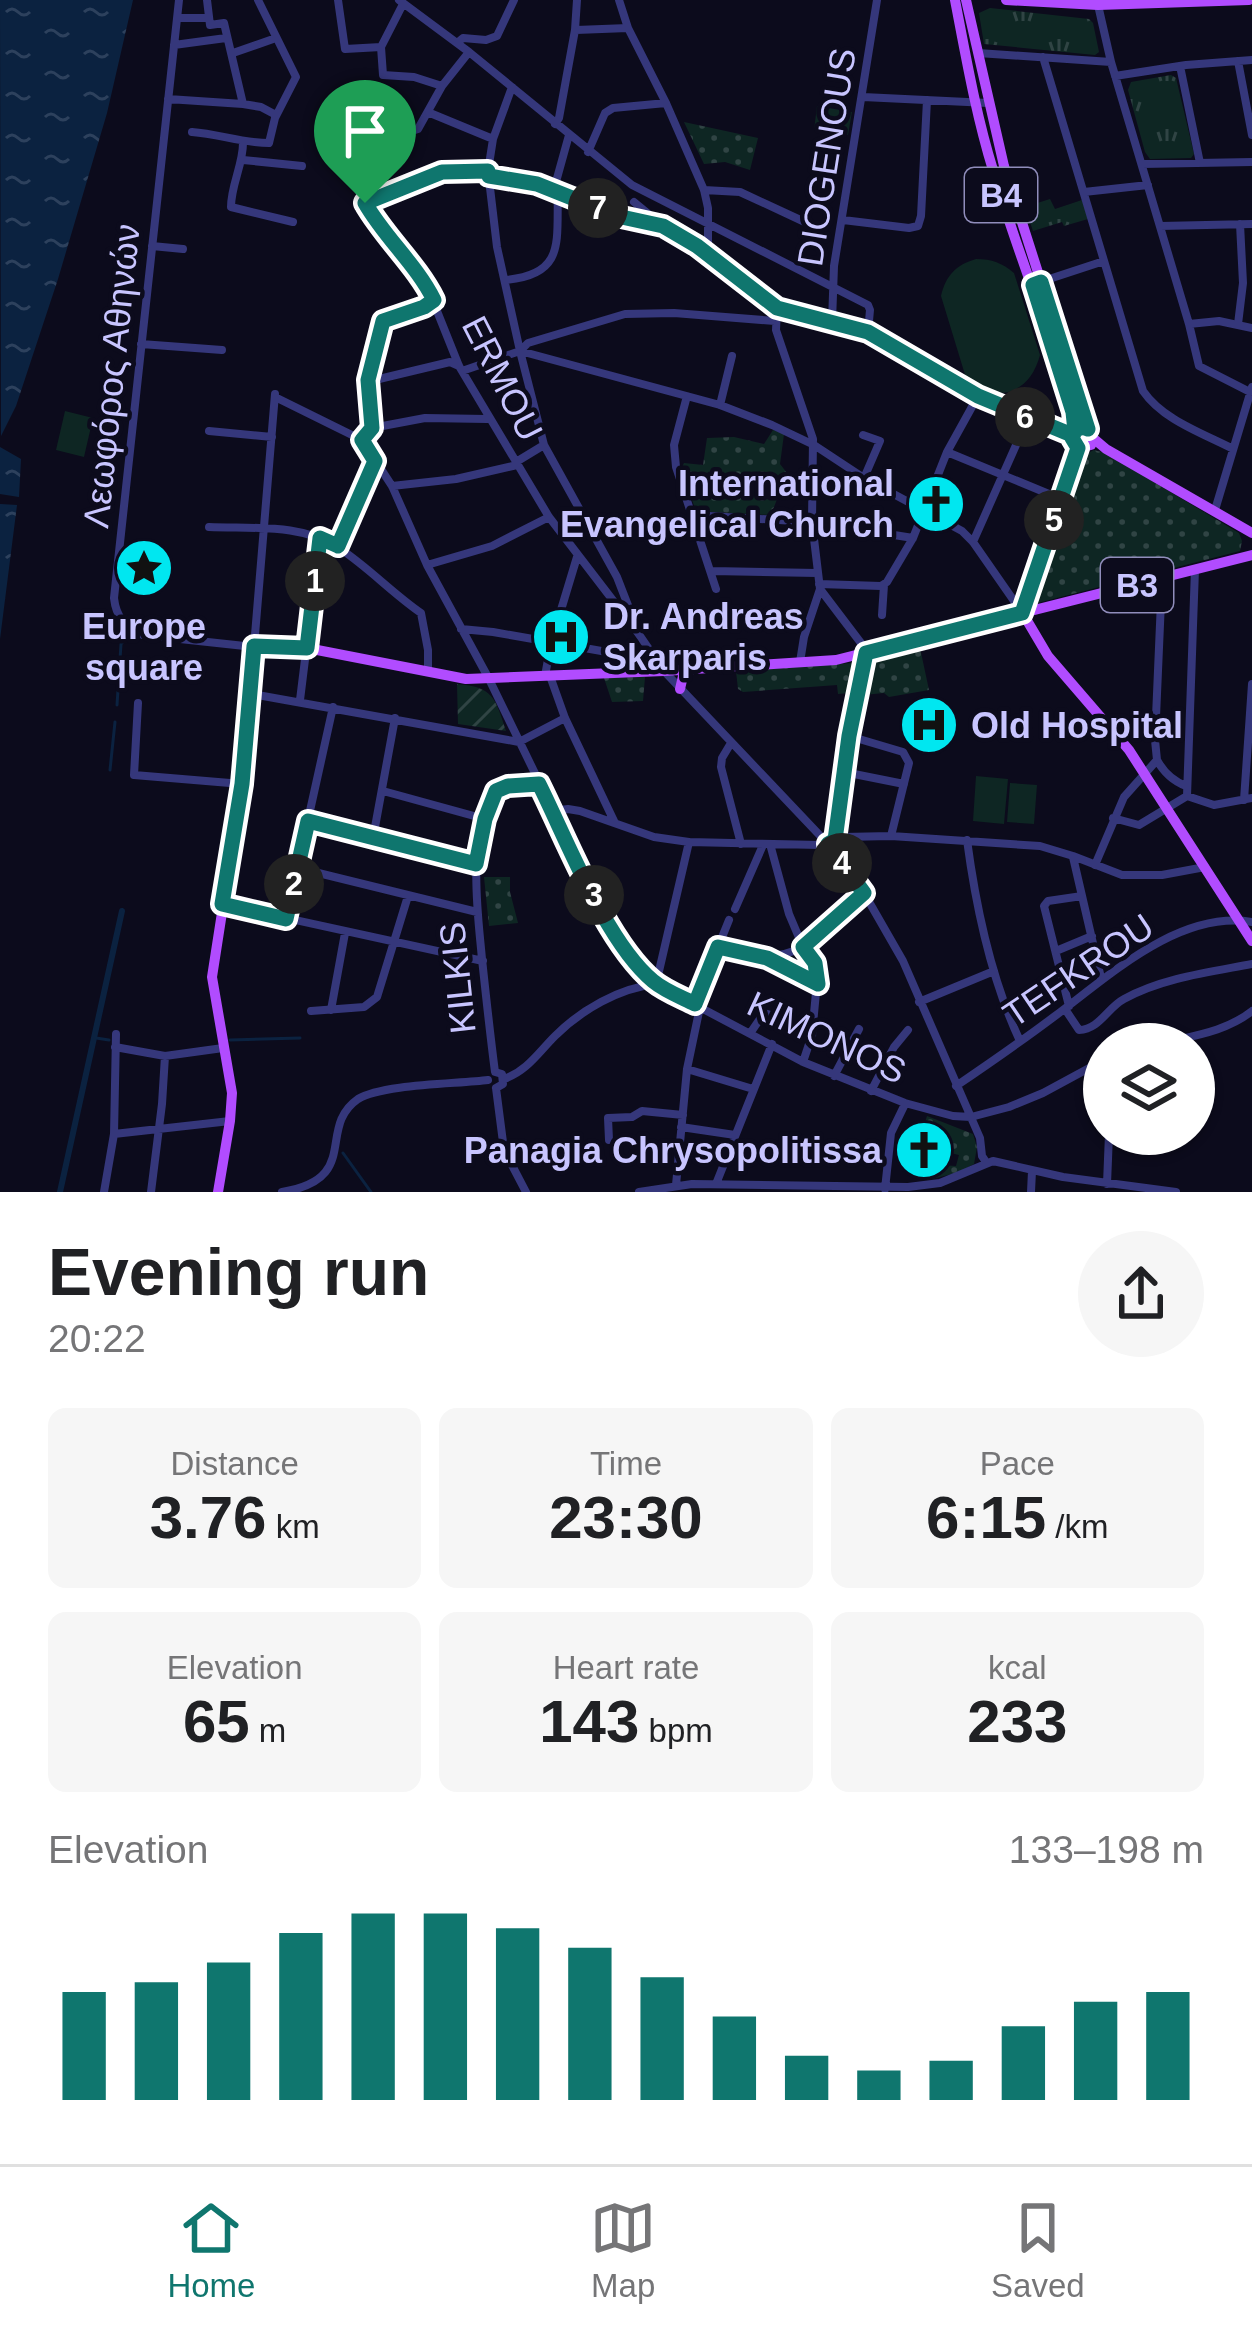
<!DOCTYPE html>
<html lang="en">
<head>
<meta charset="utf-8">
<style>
	body { margin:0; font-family:Helvetica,sans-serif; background:#f6f6f6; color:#202124; height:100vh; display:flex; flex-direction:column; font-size:45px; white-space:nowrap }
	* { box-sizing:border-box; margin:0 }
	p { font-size:39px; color:#757577 }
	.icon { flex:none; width:66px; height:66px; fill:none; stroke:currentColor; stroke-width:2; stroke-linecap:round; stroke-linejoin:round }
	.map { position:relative; height:1192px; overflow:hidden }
	.sheet { display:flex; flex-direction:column; background:#fff; flex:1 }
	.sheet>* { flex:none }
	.fabs { position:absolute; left:1083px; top:1023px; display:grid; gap:24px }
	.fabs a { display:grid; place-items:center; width:132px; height:132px; border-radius:50%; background:#fff; box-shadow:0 3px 9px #0004; font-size:60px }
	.pin { position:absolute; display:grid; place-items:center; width:102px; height:102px; color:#fff; margin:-123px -51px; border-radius:50% 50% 50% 0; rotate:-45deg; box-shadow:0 0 12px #0007 }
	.pin .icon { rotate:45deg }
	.km { position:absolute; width:60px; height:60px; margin:-30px; border-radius:50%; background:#222; color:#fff; font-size:33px; line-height:60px; text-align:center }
	.round { display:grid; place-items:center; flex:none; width:126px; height:126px; border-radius:63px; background:#f6f6f6 }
	.head { display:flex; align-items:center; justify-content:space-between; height:204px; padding:0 48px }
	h1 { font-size:66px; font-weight:800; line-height:90px }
	.figures { display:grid; grid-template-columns:repeat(3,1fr); gap:18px; height:204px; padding:12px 48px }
	.figures div { display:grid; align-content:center; border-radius:18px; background:#f6f6f6; text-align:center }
	.figures b { font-size:60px; font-weight:800 }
	.figures small { font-size:33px; font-weight:400 }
	.figures p { font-size:33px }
	.chart { height:336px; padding:24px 48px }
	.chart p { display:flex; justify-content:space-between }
	.chart svg { width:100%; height:216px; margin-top:12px; stroke:#0f766e; stroke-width:6 }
	.tab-bar { display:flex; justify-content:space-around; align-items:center; height:168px; border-top:3px solid #e0e0e0; background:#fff; font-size:33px; color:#757577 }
	.tab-bar a { display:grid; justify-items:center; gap:6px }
	.tab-bar .active { color:#0f766e }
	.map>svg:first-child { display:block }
	.grass { fill:url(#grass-tufts) }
	.park { fill:url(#park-dots) }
	.garden { fill:url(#garden-furrows) }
	.pitch { fill:#0e2623 }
	.water { fill:url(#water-ripples) }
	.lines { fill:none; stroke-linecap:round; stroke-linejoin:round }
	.stream { stroke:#0b2240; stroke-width:3 }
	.canal { stroke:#0b2240; stroke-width:6 }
	.minor { stroke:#35377b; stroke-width:8 }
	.major { stroke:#b14cff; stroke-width:10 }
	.route-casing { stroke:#fff; stroke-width:24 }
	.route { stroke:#0f766e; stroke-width:15 }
	.labels { text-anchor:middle; stroke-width:9; stroke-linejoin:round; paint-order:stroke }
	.shield { fill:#0c0b1c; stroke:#908dbb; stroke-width:3 }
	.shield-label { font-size:33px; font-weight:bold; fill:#c8c5ff }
	.street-label { font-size:36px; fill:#c8c5ff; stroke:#0c0b1c }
	.poi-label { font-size:36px; font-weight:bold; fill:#c8c5ff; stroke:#0c0b1c; text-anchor:end }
</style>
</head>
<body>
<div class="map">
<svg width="1252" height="1192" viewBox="0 0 1252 1192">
	<defs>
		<pattern id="grass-tufts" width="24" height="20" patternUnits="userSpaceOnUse" patternTransform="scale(3)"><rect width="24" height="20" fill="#0e2623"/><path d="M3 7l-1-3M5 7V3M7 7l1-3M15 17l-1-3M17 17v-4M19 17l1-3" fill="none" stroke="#304444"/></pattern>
		<pattern id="park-dots" width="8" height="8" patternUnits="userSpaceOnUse" patternTransform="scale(3)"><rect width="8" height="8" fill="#0e2623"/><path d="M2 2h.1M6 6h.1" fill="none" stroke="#304444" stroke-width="1.8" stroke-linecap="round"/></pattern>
		<pattern id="garden-furrows" width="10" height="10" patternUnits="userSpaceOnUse" patternTransform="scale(3)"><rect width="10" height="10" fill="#0e2623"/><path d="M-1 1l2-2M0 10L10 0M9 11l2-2" fill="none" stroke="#304444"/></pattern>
		<pattern id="water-ripples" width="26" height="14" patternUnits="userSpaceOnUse" patternTransform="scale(3)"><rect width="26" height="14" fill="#0b2240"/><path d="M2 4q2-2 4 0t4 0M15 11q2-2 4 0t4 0" fill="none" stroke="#2d415d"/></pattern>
	</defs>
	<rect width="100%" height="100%" fill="#0c0b1c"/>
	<path class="grass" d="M990,8L1089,19L1093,23L1099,52L1095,55L984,44L979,13Z
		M1171,75L1176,78L1194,154L1191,158L1150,159L1145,152L1128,90L1131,82Z
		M1050,199L1055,209L1082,200L1088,219L1064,226L1062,222L1033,231L1025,207Z"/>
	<path class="park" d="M684,122L758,138L750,170L725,162L704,164Z
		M773,430L784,434L780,464L787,473L771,515L696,511L681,469L684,463L703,465L707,438L734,437L764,444Z
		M1094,450L1105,453L1239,533L1242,541L1240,551L1037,603L1033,595L1081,460L1084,455Z
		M920,648L929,690L889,697L884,693L863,695L868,667L877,660Z
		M853,663L849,693L838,694L837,685L743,692L738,689L736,671Z
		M645,677L643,701L612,702L604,678Z
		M484,877H510V892L518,923L489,926Z
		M927,1116L973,1134L977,1147L974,1164L957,1173L927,1180L923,1164L956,1166L959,1155L931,1148L932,1137L923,1129Z"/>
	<path class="garden" d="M457,684C493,687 495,697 506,731L458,724Z"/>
	<path class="pitch" d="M817,106L852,112L848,135L814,130Z
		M976,259C992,259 1002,263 1014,273L1040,355C1030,394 996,405 966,378L941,296C946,275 956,265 976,259Z
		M65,411L93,418L84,457L56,450Z
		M976,776L1008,779L1004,824L973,821Z
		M1010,783L1037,785L1034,824L1007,822Z"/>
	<path class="water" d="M0,0H133L107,113L58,279L16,406L1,436Z
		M0,447L21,459L19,497L0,494Z
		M0,504L17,505L0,639Z"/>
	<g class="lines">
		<path class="stream" d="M117,705L121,644L127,638
			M110,770L115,722
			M96,1038L109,1040
			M230,1040L300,1038
			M343,1153L371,1192"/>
		<path class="canal" d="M60,1192L122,911"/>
		<path class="minor" d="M179,0L114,598C116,617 125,627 143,635L254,647L275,394
			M207,0L210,25L224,23L243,104
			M338,0L345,49L381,47
			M399,0L469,52L632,185L868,305L870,310L868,332
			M619,0L628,28L666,103L704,190L708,208V254
			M403,4L381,47L383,75L414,77L442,86
			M1098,5L1111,62L1189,324L1199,366L1250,392
			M177,18H208
			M576,30L628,28
			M457,43L463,38L486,40L497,36L514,0
			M174,45L226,38
			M233,53L276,38
			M978,53L1111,62
			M1043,57L1143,391C1163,420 1202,433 1233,449
			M1238,61L1252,135
			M1180,66L1200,163
			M1115,76L1186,65L1252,60
			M512,87L493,139L488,171L497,247L520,351L544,445L617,577L636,626
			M863,97L988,103
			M168,99L243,104L261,107L276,115
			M430,113L493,139
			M555,124L559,118L575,30L577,0
			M192,132C219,134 242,143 269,143L275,118L296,77L258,0
			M331,140L375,221L425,281L459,366L549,517L638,633L664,671L828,844L864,893L903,961L980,1138L982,1156L986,1162
			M385,140L418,129L442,86L469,52
			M243,143C243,165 231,185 231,207L293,222
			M588,152L605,113L613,108L666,103
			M243,160L302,166
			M1142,164L1252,162
			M489,176L537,184L617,216L663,226L697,246L777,308L868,332L978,396L1072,435
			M554,189L569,135
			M704,190L740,192L809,224
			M1084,192L1148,185
			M634,202L662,225
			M365,203L442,172L488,171
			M843,220L909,228L918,226L921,216L927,100
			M1160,226L1252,224
			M152,246L183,249
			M505,280C567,275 556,240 558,190
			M1037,283L1104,261
			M777,308L776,330L813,439L812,522L820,589L864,647L865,653L849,736L835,839
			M832,322L834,266L877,0
			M1189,324L1219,321L1252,328
			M1238,324L1243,283L1240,224
			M141,344L222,350
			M520,351L720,405L772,425L814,445L864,478L962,531L973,542L1021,611
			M462,371L520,351L528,343L625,314L674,313L775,321
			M368,379H379L450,362L459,366
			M687,396L674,445L676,467L716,589
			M275,397L362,440L392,486L427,565L489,679L607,921L631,957L656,984L803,1062L905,1103L953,1116L971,1117L1009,1107L1043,1093L1104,1060
			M720,405L732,356
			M372,428L425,418L487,419
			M209,431L272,437
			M863,435L880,441L864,478
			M362,440L372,428L368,379L383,321L424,307L434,300
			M947,452L1061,499
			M516,462L544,445
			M392,486L456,479L517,465
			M1215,510L1252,387
			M692,515L812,522L913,538
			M209,527C251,529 303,523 339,548C368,567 392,593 421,613L428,650V671
			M973,542L1028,418
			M337,546L374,463
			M427,565L492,546L549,517
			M712,571L817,573
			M819,584L881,586L887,582L913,538L947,452L978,396
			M882,615L884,585
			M461,629L493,632L630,656L647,649
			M800,662L804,637L820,589
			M545,676L551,643L577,557
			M550,676L565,718L614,821
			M252,694L519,742L565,718
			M300,700L320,538
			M138,703L134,775L242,784
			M849,736L903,752L909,763L891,836
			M731,743L722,758L721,767L741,844
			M1157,760C1164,773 1173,781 1186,786
			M844,772L904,784
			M383,791L485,819
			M1187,796L1195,569
			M1187,796L1214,805L1252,798
			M1244,800L1252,684
			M553,811L568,809L580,811L654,837L689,842L820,845L843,837L891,836L1040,846L1073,856L1122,875H1162L1205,867
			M1113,818L1139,825L1187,796
			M308,821L476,864
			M373,838L395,718
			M967,840C976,908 991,979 1020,1041
			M770,844L789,914L803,947L818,971L812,1035L803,1062
			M1073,857L1101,978
			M1095,865L1124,797L1157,760L1155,740L1162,578
			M298,868L477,912
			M222,904L483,961
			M735,909L763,845
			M286,919L333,707
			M718,947C750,956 773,962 803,947L864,893
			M1056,951L1092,936
			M768,959L818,984
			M919,1002L994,971
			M695,1004L729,920
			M1069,1006L1044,906L1048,901L1082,896
			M1065,1009L1079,1030C1100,1029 1107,1008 1124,999C1162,978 1210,972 1252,964
			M331,1010L345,933
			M311,1011L364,1007L377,997L408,896
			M751,1032L764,1013L782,1018L812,1035
			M1159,1044C1191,1036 1226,1032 1252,1011
			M115,1047L165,1056L223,1048
			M1097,1063L1104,1088
			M687,1069L753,1089
			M834,1076L859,1029
			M504,1079C527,1071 538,1053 555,1036C581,1010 619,988 656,984L689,842
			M956,1086C990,1063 1023,1040 1055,1016C1109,976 1179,910 1252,922
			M496,1088L503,1084L502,1074L495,1072C490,1034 486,996 482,959C477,904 467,842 496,791L513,785L539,784
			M496,1088L504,1150L526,1192
			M871,1091L894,1047L908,1030
			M681,1127L735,1135
			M114,1134L230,1121
			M609,1140L608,1118L632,1117L642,1111L683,1115
			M716,1184L772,1044
			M1107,1184L1109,1134
			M676,1185L687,1069L700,1007
			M885,1189L891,1133L905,1104
			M104,1192L114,1134L116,1034
			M151,1192L162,1104L165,1056
			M282,1192C362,1179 316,1128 358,1099C382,1084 457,1084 488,1080
			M639,1192L692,1184L908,1187L940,1183L993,1161L1063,1177L1176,1192
			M1031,1192L1032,1171"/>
		<path class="major" d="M955,0C966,57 976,115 993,170C1011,232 1035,292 1054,353C1063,382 1076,412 1072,441L1078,448
			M966,0L1004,166L1088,429L1092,435L1091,445L1078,448
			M1006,0L1098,5L1249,0
			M1093,438L1106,449L1252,533
			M1022,612L1048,656L1129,750L1252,941
			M1022,612L1078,448
			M680,689L683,676L688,669
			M218,1192L230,1121L232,1093L212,977L242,784L254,647L307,648L466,679L664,671L836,660L1252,555"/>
	</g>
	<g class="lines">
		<defs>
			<path id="route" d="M365,203C385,238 416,264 434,300L424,307L383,321L368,380L372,428L362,440L375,461L338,546L320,538L307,648L254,646L242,784L222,904L286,919L308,821L476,864L485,819L496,791L508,786L539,784C567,840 606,942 653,981C665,991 681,997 695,1004L718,947L767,958L818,984L815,963L803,947L864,893L828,844L835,840L849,736L866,653L1022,613L1078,448L1072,438L1075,431L1073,412L1033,285L1041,282L1088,429C1081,426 1075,429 1072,435L978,396L868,332L777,308L697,246L663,226L617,216L537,184L489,176L488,171L442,172L365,203"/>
		</defs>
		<use href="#route" class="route-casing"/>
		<use href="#route" class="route"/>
	</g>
	<defs>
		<symbol id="church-disc" viewBox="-11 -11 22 22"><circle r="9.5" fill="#00e7f0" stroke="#0c0b1c"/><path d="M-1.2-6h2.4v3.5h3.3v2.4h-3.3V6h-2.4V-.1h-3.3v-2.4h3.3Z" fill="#111"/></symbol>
		<symbol id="sight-disc" viewBox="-11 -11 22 22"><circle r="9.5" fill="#00e7f0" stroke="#0c0b1c"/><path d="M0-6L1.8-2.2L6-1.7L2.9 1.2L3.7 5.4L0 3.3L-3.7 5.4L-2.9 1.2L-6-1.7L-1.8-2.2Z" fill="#111"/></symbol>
		<symbol id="hospital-disc" viewBox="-11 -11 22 22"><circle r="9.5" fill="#00e7f0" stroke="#0c0b1c"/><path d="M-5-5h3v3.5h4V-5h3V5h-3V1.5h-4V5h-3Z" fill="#111"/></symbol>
	</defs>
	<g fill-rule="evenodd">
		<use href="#church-disc" x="903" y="471" width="66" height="66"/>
		<use href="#sight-disc" x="111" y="535" width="66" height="66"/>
		<use href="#hospital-disc" x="528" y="604" width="66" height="66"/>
		<use href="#hospital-disc" x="896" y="692" width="66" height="66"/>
		<use href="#church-disc" x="891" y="1117" width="66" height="66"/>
	</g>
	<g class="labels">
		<g class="shield">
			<rect x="965" y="168" width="72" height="54" rx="9"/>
			<rect x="1101" y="558" width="72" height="54" rx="9"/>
		</g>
		<g class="shield-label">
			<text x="1001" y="207">B4</text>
			<text x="1137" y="597">B3</text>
		</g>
		<g class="street-label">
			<text transform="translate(826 157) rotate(-81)" y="13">DIOGENOUS</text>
			<text transform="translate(111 376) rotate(-84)" y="13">Λεωφόρος Αθηνών</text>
			<text transform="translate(503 378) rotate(63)" y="13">ERMOU</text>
			<text transform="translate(1078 970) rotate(-34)" y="13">TEFKROU</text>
			<text transform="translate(457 978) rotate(-96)" y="13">KILKIS</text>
			<text transform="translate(827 1037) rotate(25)" y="13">KIMONOS</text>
		</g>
		<g class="poi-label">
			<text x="894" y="496">International<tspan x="894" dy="41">Evangelical Church</tspan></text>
			<text x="603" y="629" text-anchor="start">Dr. Andreas<tspan x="603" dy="41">Skarparis</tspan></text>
			<text x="144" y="639" text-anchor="middle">Europe<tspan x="144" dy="41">square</tspan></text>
			<text x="971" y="738" text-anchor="start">Old Hospital</text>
			<text x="882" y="1163">Panagia Chrysopolitissa</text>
		</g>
	</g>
</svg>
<div class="fabs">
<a><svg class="icon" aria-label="layers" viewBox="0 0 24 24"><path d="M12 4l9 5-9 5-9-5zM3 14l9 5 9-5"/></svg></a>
</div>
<div class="pin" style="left:365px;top:203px;background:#1e9e55"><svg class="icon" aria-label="arrive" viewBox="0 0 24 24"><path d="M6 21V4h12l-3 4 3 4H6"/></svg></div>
<b class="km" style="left:315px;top:581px">1</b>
<b class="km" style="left:294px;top:884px">2</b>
<b class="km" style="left:594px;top:895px">3</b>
<b class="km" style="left:842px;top:863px">4</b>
<b class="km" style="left:1054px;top:520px">5</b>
<b class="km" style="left:1025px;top:417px">6</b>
<b class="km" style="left:598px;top:208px">7</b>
</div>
<section class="sheet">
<div class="head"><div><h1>Evening run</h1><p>20:22</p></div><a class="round"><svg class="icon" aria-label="share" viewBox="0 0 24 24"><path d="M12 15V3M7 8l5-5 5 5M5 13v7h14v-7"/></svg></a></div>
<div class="figures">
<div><p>Distance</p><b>3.76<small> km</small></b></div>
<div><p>Time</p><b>23:30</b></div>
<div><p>Pace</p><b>6:15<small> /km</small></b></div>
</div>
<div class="figures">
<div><p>Elevation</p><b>65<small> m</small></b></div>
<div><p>Heart rate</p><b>143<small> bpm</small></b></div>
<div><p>kcal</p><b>233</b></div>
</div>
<div class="chart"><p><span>Elevation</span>133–198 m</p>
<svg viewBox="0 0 160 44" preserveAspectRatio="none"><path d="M5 44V22M15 44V20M25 44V16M35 44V10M45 44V6M55 44V6M65 44V9M75 44V13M85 44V19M95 44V27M105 44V35M115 44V38M125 44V36M135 44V29M145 44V24M155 44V22"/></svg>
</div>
</section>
<nav class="tab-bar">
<a class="active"><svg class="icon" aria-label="home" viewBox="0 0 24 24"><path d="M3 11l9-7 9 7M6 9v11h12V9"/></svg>Home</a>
<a><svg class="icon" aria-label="map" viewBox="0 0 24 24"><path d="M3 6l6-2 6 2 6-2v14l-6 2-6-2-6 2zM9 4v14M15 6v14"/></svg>Map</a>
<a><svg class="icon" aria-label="saved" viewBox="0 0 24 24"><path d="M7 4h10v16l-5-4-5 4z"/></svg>Saved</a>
</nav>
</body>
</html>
